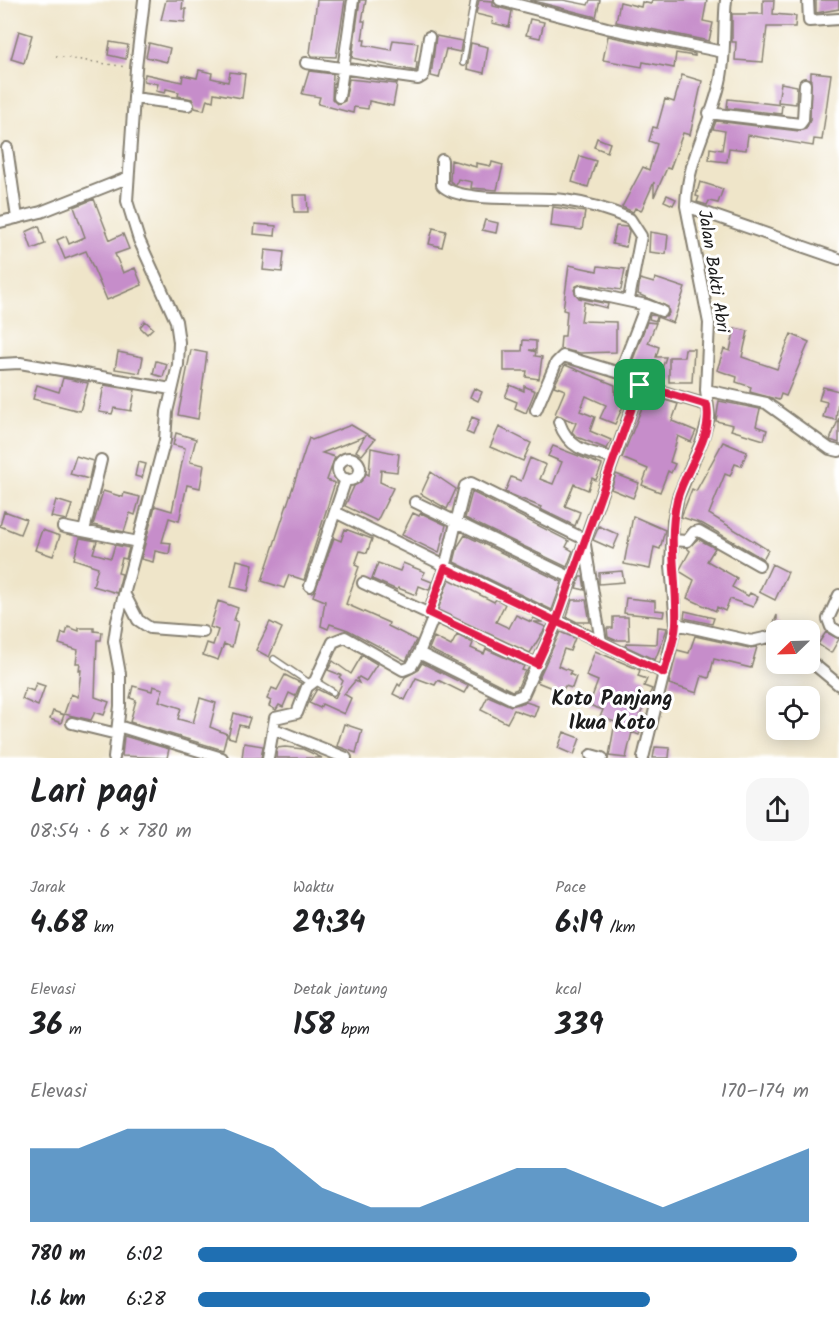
<!DOCTYPE html>
<html lang="id">
<head>
<meta charset="utf-8">
<style>
	body { margin:0; font-family:Kalam,sans-serif; background:#f6f6f6; color:#202124; height:100vh; display:flex; flex-direction:column; font-size:22px; white-space:nowrap }
	* { box-sizing:border-box; margin:0 }
	p { font-size:20px; color:#757577 }
	.icon { flex:none; width:33px; height:33px; fill:none; stroke:currentColor; stroke-width:2; stroke-linecap:round; stroke-linejoin:round }
	.map { position:relative; height:758px; overflow:hidden }
	.details { display:flex; flex-direction:column; background:#fff; flex:1 }
	.details>* { flex:none }
	.needle { width:39px; rotate:247deg }
	.controls { position:absolute; left:766px; top:620px; display:grid; gap:12px }
	.controls a { display:grid; place-items:center; width:54px; height:54px; border-radius:12px; background:#fff; box-shadow:0 3px 15px #0003; font-size:30px }
	.pin { position:absolute; display:grid; place-items:center; width:51px; height:51px; color:#fff; margin:-26px; border-radius:12px; box-shadow:0 3px 9px #0006 }
	.round { display:grid; place-items:center; flex:none; width:63px; height:63px; border-radius:18px; background:#f6f6f6 }
	.overview { display:flex; align-items:center; justify-content:space-between; height:102px; padding:0 30px }
	h1 { font-size:33px; font-weight:700; line-height:45px }
	.figures { display:grid; grid-template-columns:repeat(3,1fr); gap:9px; height:102px; padding:6px 30px }
	.figures div { display:grid; align-content:center }
	.figures b { font-size:30px; font-weight:700 }
	.figures small { font-size:16px; font-weight:400 }
	.figures p { font-size:16px }
	.chart { height:168px; padding:12px 30px }
	.chart p { display:flex; justify-content:space-between }
	.chart svg { width:100%; height:108px; margin-top:6px; fill:#1f6fb2; opacity:.7 }
	ul { padding:0 30px; list-style:none; font-size:20px }
	li { display:grid; grid-template-columns:96px 72px 1fr; align-items:center; height:45px }
	li i { height:15px; border-radius:8px; background:#1f6fb2 }
	.map>svg:first-child { display:block }
	.building { fill:#c68dca }
	.lines { fill:none; stroke-linecap:round; stroke-linejoin:round }
	.lane-casing { stroke:#868072; stroke-width:8 }
	.street-casing { stroke:#868072; stroke-width:14 }
	.path { stroke:#868072; stroke-width:1.5; stroke-dasharray:1.5 4.5; stroke-linecap:butt }
	.lane { stroke:#fff; stroke-width:5 }
	.street { stroke:#fff; stroke-width:10 }
	.route-casing { stroke:#fff; stroke-width:12 }
	.route { stroke:#e11d48; stroke-width:8 }
	.labels { text-anchor:middle; stroke-width:6; stroke-linejoin:round; paint-order:stroke }
	.street-label { font-size:18px; fill:#1c1c1c; stroke:#fff }
	.quarter-label { font-size:21px; font-weight:bold; fill:#1c1c1c; stroke:#fff }
</style>
</head>
<body>
<div class="map">
<svg width="839" height="758" viewBox="0 0 839 758">
	<rect width="100%" height="100%" fill="#fff"/>
	<filter id="ink" filterUnits="userSpaceOnUse"><feTurbulence type="fractalNoise" baseFrequency=".0167" numOctaves="2"/><feDisplacementMap in="SourceGraphic" scale="12" xChannelSelector="R" yChannelSelector="G"/><feConvolveMatrix kernelMatrix="1 2 1 2 8 2 1 2 1" color-interpolation-filters="sRGB"/></filter>
	<filter id="wash" filterUnits="userSpaceOnUse"><feTurbulence type="fractalNoise" baseFrequency=".008" numOctaves="4" result="noise"/><feDisplacementMap in="SourceGraphic" scale="24" xChannelSelector="R" yChannelSelector="G"/><feGaussianBlur stdDeviation="1.35" result="paint"/><feColorMatrix in="noise" values="0 0 0 0 0 0 0 0 0 0 0 0 0 0 0 0 0 1.4 0 .05"/><feComposite in="paint" operator="in"/></filter>
	<g filter="url(#wash)">
		<rect width="100%" height="100%" fill="#efe5c9"/>
		<g id="blocks">
			<path class="building" d="M166,0H183L182,9H186L185,22L161,20Z
				M317,0H345L336,57L312,56L310,53Z
				M360,0H366L362,21H365L362,40H365L364,45L391,50L393,40L418,43L415,62H417L416,71L352,58Z
				M479,0L493,1V6L512,11L509,27L492,23L493,18L476,14Z
				M530,0H563L588,5L590,0H600L596,17Z
				M652,0H707L703,21L713,23L709,41L616,22L620,2L641,7L642,2L651,4Z
				M763,0H774L773,14L796,16L795,27H767L763,62L735,60L736,42H732V14H763Z
				M816,0H839V9L816,13Z
				M530,19L544,22L540,38L526,35Z
				M19,31L32,35L24,63L11,59Z
				M436,36L462,41L460,52L446,49L439,78L431,76Z
				M608,36L695,54V56L676,53L674,68L643,62L642,67L603,60Z
				M110,42L128,45L126,59L108,55Z
				M149,43L170,48L167,62L146,57Z
				M471,43L488,47L484,73L467,69Z
				M199,70L212,73L211,78L228,82L230,72L245,74L242,98L214,93L213,101L207,99L204,110L195,108L192,99L178,96L179,92L166,89L165,93L156,91L158,84L144,81L145,74L182,82L183,75L197,78Z
				M309,71L333,74L332,99L337,104L345,101L349,79L397,84L393,106L369,101L368,109L354,107L353,113L318,104L320,97L302,94Z
				M811,72L831,74L822,140L814,139L813,146L748,135L746,150L729,148L727,162L709,160L710,148L722,150L725,131L713,129L716,121L799,131L806,129L810,120Z
				M682,75L702,81L690,135L683,133L670,169L667,168L654,197V182L641,211L635,208L633,212L622,207L643,167L649,170L657,144L649,141L653,127L657,128L665,99L674,102Z
				M781,83L797,86L796,104L778,102Z
				M728,99L782,105L781,114L727,108Z
				M597,138L610,143L607,152L594,147Z
				M580,156L596,161L588,187L572,182Z
				M451,160L476,167V163L491,166L492,162L503,165L497,190L471,188L472,182L458,179L456,185L454,184L450,181Z
				M700,182L723,189L718,203L709,201L707,205L697,202L699,197L696,196Z
				M293,195H307L308,212H294Z
				M667,195L676,199L673,205L664,201Z
				M94,199L110,240L123,234L129,249L115,254L123,273L135,268L142,285L107,300L86,251L65,259L57,240L66,236L69,244L85,237L74,207Z
				M553,207L585,212L582,230L551,226Z
				M485,220L498,223L496,233L482,230Z
				M255,224L276,226L275,236L254,234Z
				M39,226L45,244L32,249L26,232Z
				M616,226L627,227L629,231L626,247L612,244Z
				M433,228L446,231L442,247L429,244Z
				M650,232L668,235L666,254L649,252Z
				M265,250L284,252L282,272L263,270Z
				M569,265L597,271L598,266L625,269L621,290L582,284L576,286L574,290L579,298L608,304L607,308L584,302L581,321L616,322V352L580,353L560,349L561,336H565L567,311L563,310Z
				M655,278L685,288L673,323L657,317L656,321L649,319L650,315L666,317L669,313L668,307L638,294L640,279L654,283Z
				M145,321L153,328L147,334L140,327Z
				M647,322L656,323L648,343L659,347L656,357H666L658,380L629,370Z
				M735,328L748,331L742,357L777,369L791,334L809,342L786,396L781,394L779,400L750,392L751,387L736,382L737,377L717,370L724,349L730,351Z
				M523,340L536,341V350H529L536,352L535,356L542,357L539,379L526,377L527,371H504V351H522Z
				M685,349H694L692,382H669V357H684Z
				M191,350L207,353L198,419L178,415Z
				M118,352L143,357L140,373L115,369Z
				M156,361L167,364L163,377L153,374Z
				M565,365L615,385V395L620,382L630,391L615,424L600,418L606,405L586,396L580,411L595,417L590,431L611,440L607,449L577,437L572,432L576,423L555,414L565,390L554,386Z
				M63,378L88,383L80,411L33,399L37,385L59,392Z
				M104,385L135,390L131,411L114,408L112,414L99,412Z
				M510,385L524,391V386L535,391L526,413L515,408L517,402L505,397Z
				M823,387L839,391L836,420L823,417L827,402L819,400Z
				M474,388L482,392L478,401L470,397Z
				M647,395L678,404L672,421L696,431L691,442L678,436L670,462L675,464L671,473L668,471L660,492L642,485L648,469L622,458Z
				M719,401L760,409L756,426L767,430L764,440L731,430L733,425L716,421Z
				M472,417L479,420L473,435L466,432Z
				M839,418V443L830,440Z
				M351,425L375,439L362,455L356,451L365,436L322,453L335,457L327,480L335,483L304,580L289,575L284,588L262,581L309,438L312,440Z
				M499,427L531,443L523,461L490,447Z
				M176,433L196,439L190,462L204,465L200,488L187,485L179,521L169,518L162,542L171,543L169,554L155,551L153,562L141,559L155,506L172,511L185,448L173,445Z
				M723,442L747,452L741,466L735,464L730,476L725,474L709,514L768,550L763,559L703,524L681,517L692,489L696,491Z
				M553,446L602,465L596,480L592,478L588,490L574,484L565,506L580,512L575,526L540,509L541,507L505,492L511,477L521,481L530,458L546,465L540,479L553,484L562,462L548,456Z
				M371,448L399,454L397,472L381,470L380,482L393,488L377,521L345,506L361,471L369,475Z
				M76,456L93,461L89,479L70,474Z
				M138,462L146,464L142,478L135,476Z
				M431,472L456,489L447,509L421,494Z
				M616,474L639,483L633,498L611,489Z
				M103,491L123,497L124,493L140,497L135,515L130,513L124,532L93,525Z
				M472,492L569,541L566,547L573,551L567,567L465,518Z
				M56,500L72,505L67,520L51,517Z
				M4,511L26,519L20,534L0,526Z
				M413,513L419,516L421,513L446,525L439,553L402,535Z
				M633,516L665,530L660,549L654,547L650,569L624,564Z
				M599,526L619,535L613,549L593,540Z
				M345,529L372,539L367,553L360,551L355,565L359,567L346,604L389,623L388,626L416,640L406,661L348,630L330,624L328,629L321,626L325,601L313,596L334,538L341,541Z
				M42,530L60,536L53,556L35,550Z
				M465,535L562,582L552,610L454,562L458,546Z
				M80,538L97,541L93,553L111,558L115,545L129,548L126,559L122,558L118,573L122,574L117,593L93,586L98,567L74,559Z
				M698,539L715,548L707,561L737,578L732,587L748,596L750,593L758,597L753,607L730,599L725,611L717,607L716,611L687,598L694,580L679,571L690,551L687,548Z
				M237,560L253,564L248,591L231,587Z
				M378,563L400,571L403,563L425,572L422,578L432,582L429,590L419,586L416,595L398,588L397,590L372,579Z
				M772,564L788,572L775,600L759,592Z
				M622,571L624,582L599,584V573Z
				M580,577H583L585,590L576,588Z
				M449,579L494,602L496,599L505,604L496,622L509,628L516,615L531,622L534,618L543,622H534L546,627L530,653L438,610Z
				M626,598L655,601V610L664,611L663,617L624,613Z
				M572,600H586L590,622H577L567,617Z
				M218,601L238,608L234,620L238,622L232,647L224,644L218,660L203,655L207,643L213,645L218,630L210,627Z
				M685,611L714,618L712,624L684,618Z
				M777,615V622L782,625L777,632L771,630Z
				M613,617H628L629,640H615L608,637L607,628H613Z
				M270,622L282,628L269,657L256,650Z
				M68,627L79,631V628H94V631L102,632L101,640H97L95,697L109,702L104,715L95,712L91,720L64,714L71,694L78,697L81,670H79L80,663H76L78,650L59,644L62,633L66,634Z
				M658,627L667,628L666,632L655,660L625,646L627,643L657,644Z
				M560,632L575,638L570,651L564,649L558,666L571,671L569,674L576,677L572,688L565,686L562,692L537,682Z
				M826,632L839,639L831,653L818,644Z
				M457,635L473,643L471,648L484,654L486,649L524,666L522,670L525,671L517,689L512,691L429,649L434,637L451,646Z
				M695,636L749,648L757,647L751,668L714,659L709,678L702,676L697,693L669,684L677,650L689,653Z
				M595,651L640,670L638,676L647,679L644,686L652,689L636,724L642,726L639,735L632,732L626,758L609,756L615,722L600,717L603,710L589,705L598,681L586,676Z
				M362,655L377,664L366,681L359,677L357,679L359,683L355,681L344,694L351,698L344,714L322,704L320,708L309,703L317,689L335,698L343,681L339,677L341,675L328,670L333,661L351,674Z
				M422,663L468,686L464,693L438,680L435,685L416,678L405,700L393,694L398,684L400,686L405,677L417,671Z
				M285,675L301,683L295,696L289,693L283,707L279,705L276,710L269,706L271,701L267,699L272,688L277,690Z
				M36,683L45,686L38,706L22,699L26,688L33,691Z
				M133,686L152,691L153,686L163,689L159,701L181,708L178,719L193,723L200,698L216,703L210,727L227,734L223,750L130,722L136,700L130,698Z
				M488,696L511,706L526,702L538,706L534,717L514,710L507,723L481,710Z
				M53,711L64,715L61,723L50,719Z
				M234,713L250,718L247,727L239,725L235,739L228,737Z
				M344,724L362,730L356,753L337,746Z
				M564,732L580,738L574,755L558,748Z
				M124,736L169,749L167,758L122,756Z
				M244,743L263,746L261,758H242Z
				M285,747L303,749L322,758H276L277,748Z
				M655,747L670,748L669,758H653Z"/>
		</g>
	</g>
	<g filter="url(#ink)">
		<use href="#blocks" fill-opacity="0" stroke="#868072" stroke-width="1.5"/>
		<g class="lines">
			<defs>
				<path id="lane" d="M463,63L474,0
					M274,659L311,684
					M315,681L333,692"/>
				<path id="street" d="M500,0L607,28L723,52
					M808,0L809,21L839,19
					M306,63L418,79L423,76L429,37
					M339,97L353,0
					M134,98L188,105
					M709,113L800,124L803,120L805,84
					M7,148L17,218
					M442,160V185C458,204 538,196 564,200C586,203 610,210 630,219L641,236L629,299
					M686,206L839,259
					M0,222L41,212L127,178
					M581,291L646,305
					M0,364L20,363L171,389
					M620,373L646,305L662,311
					M706,390L766,403L830,449L839,451
					M536,410L556,363L563,356L620,373L640,385L707,405
					M559,422C569,450 587,452 614,458
					M338 469a11 11 0 1 1 22 0a11 11 0 1 1-22 0Z
					M415,502L572,578
					M335,512L664,673
					M63,527L138,542
					M84,531L101,460
					M672,540L687,541L694,532L699,531L759,565
					M363,583L537,664
					M310,586L346,479
					M125,595L138,620L150,628L203,632
					M839,595L828,619L831,627L839,632
					M429,613L445,568L465,486L471,483L584,539L601,642
					M676,624L751,641L769,637L777,640
					M419,653L434,616
					M810,661L839,685
					M72,723L117,734
					M118,726L222,758
					M274,729L346,758
					M591,755L602,758
					M114,758L120,706V674L114,641L117,621L165,440L167,412L178,365L179,342L176,321L139,240L127,201L136,68L144,0
					M268,758L275,718L297,713L307,687L315,681L333,642L345,637L403,670L411,667L419,653L512,699L523,695L556,622L640,385
					M643,758L676,624L671,566L673,521L678,497L702,441L709,417L706,390L709,323L686,206C687,159 710,127 720,82C726,56 723,27 726,0"/>
			</defs>
			<use href="#lane" class="lane-casing"/>
			<use href="#street" class="street-casing"/>
			<path class="path" d="M56,56L126,67"/>
			<use href="#lane" class="lane"/>
			<use href="#street" class="street"/>
		</g>
	</g>
	<g class="lines" filter="url(#ink)">
		<defs>
			<path id="route" d="M640,385L556,622L537,664L429,613L445,568L664,673C668,657 675,640 676,624C678,581 667,543 677,500C685,468 713,440 707,405L640,385"/>
		</defs>
		<use href="#route" class="route-casing"/>
		<use href="#route" class="route"/>
	</g>
	<g class="labels">
		<g class="street-label">
			<text transform="translate(714 271) rotate(81)" y="6">Jalan Bakti Abri</text>
		</g>
		<g class="quarter-label">
			<text x="612" y="705">Koto Panjang<tspan x="612" dy="24">Ikua Koto</tspan></text>
		</g>
	</g>
</svg>
<div class="controls">
<a><svg class="needle" viewBox="-14 -14 28 28"><path d="M0-13l5 13h-10z" fill="#e53935"/><path d="M0 13l5-13h-10z" fill="#757577"/></svg></a>
<a><svg class="icon" aria-label="locate" viewBox="0 0 24 24"><circle cx="12" cy="12" r="6"/><path d="M12 2v4M12 18v4M2 12h4M18 12h4"/></svg></a>
</div>
<div class="pin" style="left:640px;top:385px;background:#1e9e55"><svg class="icon" aria-label="arrive" viewBox="0 0 24 24"><path d="M6 21V4h12l-3 4 3 4H6"/></svg></div>
</div>
<section class="details">
<div class="overview"><div><h1>Lari pagi</h1><p>08:54 · 6 × 780 m</p></div><a class="round"><svg class="icon" aria-label="share" viewBox="0 0 24 24"><path d="M12 15V3M7 8l5-5 5 5M5 13v7h14v-7"/></svg></a></div>
<div class="figures">
<div><p>Jarak</p><b>4.68<small> km</small></b></div>
<div><p>Waktu</p><b>29:34</b></div>
<div><p>Pace</p><b>6:19<small> /km</small></b></div>
</div>
<div class="figures">
<div><p>Elevasi</p><b>36<small> m</small></b></div>
<div><p>Detak jantung</p><b>158<small> bpm</small></b></div>
<div><p>kcal</p><b>339</b></div>
</div>
<div class="chart"><p><span>Elevasi</span>170–174 m</p>
<svg viewBox="0 0 160 44" preserveAspectRatio="none"><path d="M0 44V14L10 14L20 6L30 6L40 6L50 14L60 30L70 38L80 38L90 30L100 22L110 22L120 30L130 38L140 30L150 22L160 14V44z"/></svg>
</div>
<ul>
<li><b>780 m</b>6:02<i style="width:98%"></i></li>
<li><b>1.6 km</b>6:28<i style="width:74%"></i></li>
</ul>
</section>
</body>
</html>
